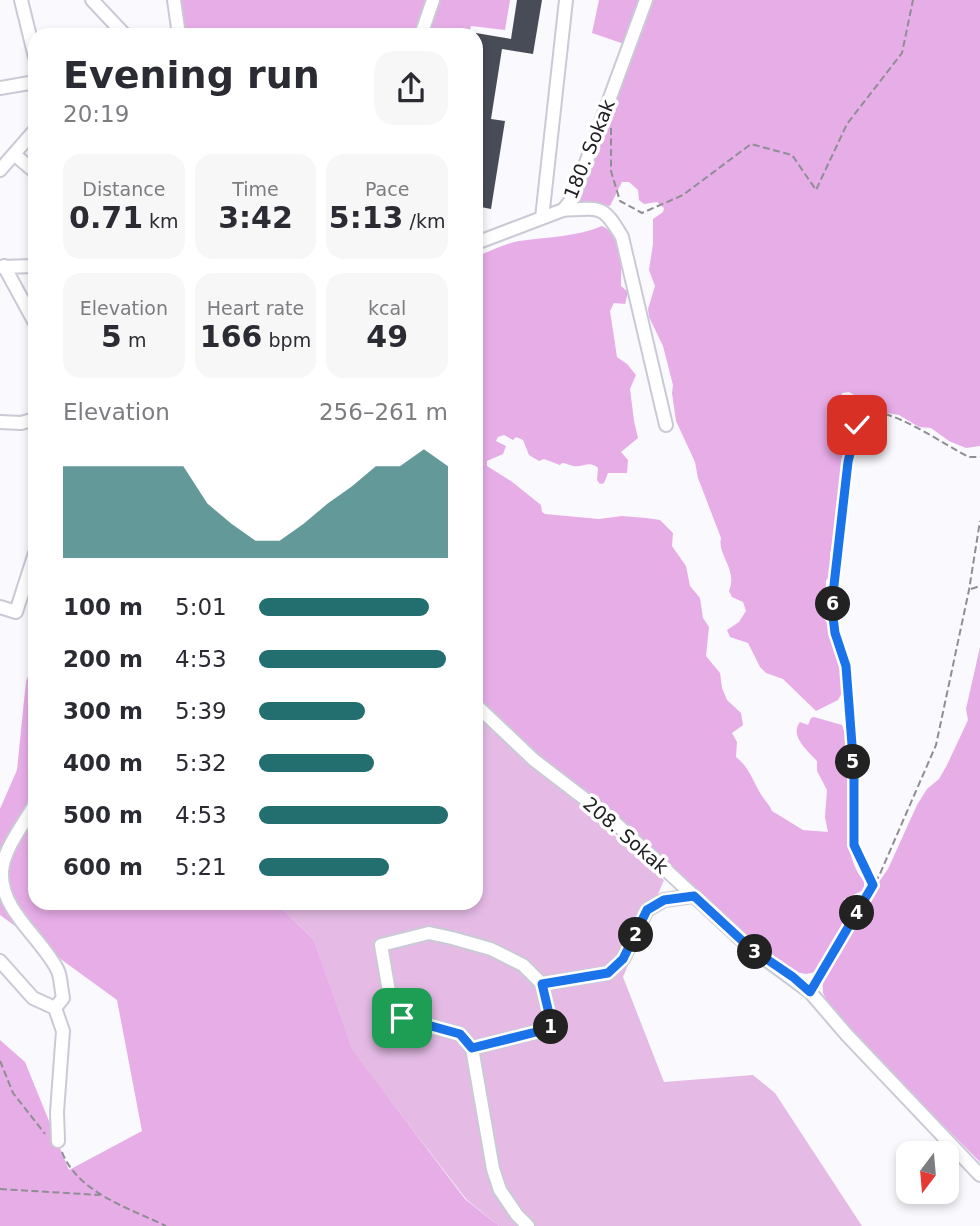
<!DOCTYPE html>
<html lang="en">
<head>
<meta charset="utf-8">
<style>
	body { margin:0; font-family:"DejaVu Sans",sans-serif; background:#f7f7f7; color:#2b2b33; height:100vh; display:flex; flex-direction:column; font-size:26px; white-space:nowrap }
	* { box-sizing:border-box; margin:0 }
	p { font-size:23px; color:#7c7c81 }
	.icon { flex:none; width:38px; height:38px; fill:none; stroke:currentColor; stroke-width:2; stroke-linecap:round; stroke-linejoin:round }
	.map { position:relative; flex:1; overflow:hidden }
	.sheet { position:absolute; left:28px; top:28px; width:455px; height:882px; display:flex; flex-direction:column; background:#fff; border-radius:21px; box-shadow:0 4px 10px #0003 }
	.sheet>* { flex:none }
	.needle { width:46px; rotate:196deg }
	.fabs { position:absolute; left:896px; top:1141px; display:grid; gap:14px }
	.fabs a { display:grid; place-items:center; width:63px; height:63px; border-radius:14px; background:#fff; box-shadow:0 4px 10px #0003; font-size:35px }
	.pin { position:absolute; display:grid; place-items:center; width:60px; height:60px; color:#fff; margin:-30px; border-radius:14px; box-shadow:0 4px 10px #0006 }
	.km { position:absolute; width:35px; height:35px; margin:-18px; border-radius:50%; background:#222; color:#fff; font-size:19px; line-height:35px; text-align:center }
	.round { display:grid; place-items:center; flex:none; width:74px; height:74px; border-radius:21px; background:#f7f7f7 }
	.headline { display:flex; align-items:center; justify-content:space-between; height:119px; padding:0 35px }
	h1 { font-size:38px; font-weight:800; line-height:52px }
	.stats { display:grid; grid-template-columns:repeat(3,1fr); gap:10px; height:119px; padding:7px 35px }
	.stats div { display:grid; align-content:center; border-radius:18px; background:#f7f7f7; text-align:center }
	.stats b { font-size:30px; font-weight:800 }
	.stats small { font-size:19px; font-weight:400 }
	.stats p { font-size:19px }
	.chart { height:196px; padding:14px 35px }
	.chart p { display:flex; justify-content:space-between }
	.chart svg { width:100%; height:126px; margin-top:7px; fill:#236f6f; opacity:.7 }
	ul { padding:0 35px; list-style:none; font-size:23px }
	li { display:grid; grid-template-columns:112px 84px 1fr; align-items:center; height:52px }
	li i { height:18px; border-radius:9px; background:#236f6f }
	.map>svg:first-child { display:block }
	.green { fill:#e5bbe5 }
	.forest { fill:#e7ade7 }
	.building { fill:#484c56 }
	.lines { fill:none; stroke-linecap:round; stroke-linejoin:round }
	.minor-casing { stroke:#cacad6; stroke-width:16 }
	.path { stroke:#8e8e93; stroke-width:2; stroke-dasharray:7 3.5; stroke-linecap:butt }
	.minor { stroke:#fff; stroke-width:12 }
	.route-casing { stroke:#fff; stroke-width:14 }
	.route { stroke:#1a73e8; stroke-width:9 }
	.labels { text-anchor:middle; stroke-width:7; stroke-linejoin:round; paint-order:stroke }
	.street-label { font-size:19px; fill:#212125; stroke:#fff }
</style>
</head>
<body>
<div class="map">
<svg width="980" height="1226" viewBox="0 0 980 1226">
	<rect width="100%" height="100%" fill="#f9f9fe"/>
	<path class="green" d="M476,711L664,880L623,977L664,1082L753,1075L775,1093L862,1226H499L466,1199L351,1050L314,940L276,903H476Z"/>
	<path class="forest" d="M179,0H510L505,30L471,26L469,35H184Z
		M599,0H980V446L966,448L949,441L931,428L919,427L899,415L887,413L864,398H859L849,392L842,393V397L849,401C850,408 849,425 845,431C838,440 837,438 834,451L838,452L841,449L848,451L841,462L840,487L843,491L844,505L834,525V540L830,553L832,570L826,581L824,619L831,627L836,652L843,659L845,666V687L838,700L816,711L783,679L766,673L760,667L748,643L730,637L727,630L739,622L746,611L743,602L732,597L729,591C738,569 717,555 721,538L698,478L695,462L676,421L672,393L673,385L663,346L649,317L648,309L655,286L649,270L653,244V219L663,212L664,208L657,202L644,204L639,200L638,190L629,182H622L610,206L579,201L633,47L592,33Z
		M602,226C624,236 621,266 621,286L628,292L625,304L614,303L610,311L617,357L627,364L636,375L630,389L634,421L638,438L621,452L628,460L627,473H608L604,483L600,484L597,480L598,468C589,460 583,468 573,466C569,465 566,463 562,463L560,465L544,459L539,461L529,455L523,440L516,437L513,440L504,435L498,437L496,441L506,446L503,454L487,461V466L511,481L541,505L542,512L545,514L599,519L622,516L646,518L660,520L673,533L672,546L686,566L690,586L700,598L703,618L709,627L706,656L720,673L722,688L727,700L741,713L743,725L732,733L737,742L736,757C750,768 753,782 762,796C766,802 769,804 772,811L803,830L828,832L825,817L827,790L817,771V761C808,751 789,736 800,722L808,725L811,718L814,717L842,725C860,772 832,844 864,881V890L844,899L843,912L846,921L843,927L845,932L849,933L853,928L866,923L874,889L888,869L917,805L927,789L939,779L947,765L968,720L966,709L980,647V1162L855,1037L828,1003L823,993L822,971L806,974L796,972L752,943L729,924L698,890L615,814L539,757L476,696V257C490,251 504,244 519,241C546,237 576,237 602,226Z
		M35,659V903H276L314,940L352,1050L465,1199L499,1226H0V1040L25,1062L69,1170L142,1131L117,1000L0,915V809L17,770L26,681Z"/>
	<path class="building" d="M517,0H542L533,54L502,49L491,119L505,121L491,209L476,206V33L511,39Z"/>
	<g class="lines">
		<defs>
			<path id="minor" d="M21,0L35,57
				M92,0L125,35
				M174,0L179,35
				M421,35L433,0
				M0,88L35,82
				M15,155L35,172
				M0,170L35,130
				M563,210C600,208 603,204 622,237L666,425
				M542,218L566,0
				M476,243L563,210L573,198L646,0
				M4,266L35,323
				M0,267L35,266
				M0,422L21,423L35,419
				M0,607L16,612L35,553
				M476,705L534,760L611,819L749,947L810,992L847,1035L980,1175
				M35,804C24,824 3,849 2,872C0,911 43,939 58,971C61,978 61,989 63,998L55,1008
				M0,961L33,998L55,1008
				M55,1008L63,1031L57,1112L58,1141
				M472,1048L544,1030L552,1026L542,984L608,973L623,959L647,910L664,900L694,896
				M528,1226L517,1215L500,1190L493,1169L472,1048L460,1034L402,1018L392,1009L381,945L429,933L452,938L491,949L523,965L542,984"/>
		</defs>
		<use href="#minor" class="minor-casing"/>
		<path class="path" d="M611,128V171L620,201L642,213L683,195L751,144L792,155L816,190L847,124L902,53L913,0
			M971,589L980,586
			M873,885L854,845V771L848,712V680L846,665L835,633L833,594L848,462L853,438L864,413C887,404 946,446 969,457H980
			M816,982L879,876L936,745L969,590L980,521
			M0,1061L13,1093L45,1134
			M62,1152C78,1193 129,1208 166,1226
			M0,1189L100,1195"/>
		<use href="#minor" class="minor"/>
	</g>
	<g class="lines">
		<defs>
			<path id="route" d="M402,1018L460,1034L472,1048L544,1030L552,1026L542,984L608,973L623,959L647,910L664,900L694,896L749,947L793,977L810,992L873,885L854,845V771L846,666L835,633L833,617V594L848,462L857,425"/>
		</defs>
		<use href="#route" class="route-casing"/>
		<use href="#route" class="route"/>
	</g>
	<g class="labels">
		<g class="street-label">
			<text transform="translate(589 149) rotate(-68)" y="7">180. Sokak</text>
			<text transform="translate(626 835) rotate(41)" y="7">208. Sokak</text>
		</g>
	</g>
</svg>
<div class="fabs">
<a><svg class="needle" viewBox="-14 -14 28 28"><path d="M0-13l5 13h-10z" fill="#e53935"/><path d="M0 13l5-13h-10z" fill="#7c7c81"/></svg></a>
</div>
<div class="pin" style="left:402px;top:1018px;background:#1e9e55"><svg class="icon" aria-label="arrive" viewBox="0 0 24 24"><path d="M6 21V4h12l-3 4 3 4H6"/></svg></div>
<div class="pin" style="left:857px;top:425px;background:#d93025"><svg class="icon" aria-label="check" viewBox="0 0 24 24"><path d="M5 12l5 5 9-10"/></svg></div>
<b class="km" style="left:551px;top:1027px">1</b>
<b class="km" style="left:636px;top:935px">2</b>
<b class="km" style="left:755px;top:952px">3</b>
<b class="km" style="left:857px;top:913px">4</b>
<b class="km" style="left:853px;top:762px">5</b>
<b class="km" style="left:833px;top:604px">6</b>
<section class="sheet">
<div class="headline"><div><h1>Evening run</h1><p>20:19</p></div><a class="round"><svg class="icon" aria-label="share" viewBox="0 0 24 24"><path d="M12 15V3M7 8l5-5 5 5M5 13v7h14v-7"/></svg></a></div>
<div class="stats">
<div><p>Distance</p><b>0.71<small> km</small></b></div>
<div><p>Time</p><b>3:42</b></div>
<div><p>Pace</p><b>5:13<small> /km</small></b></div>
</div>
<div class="stats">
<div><p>Elevation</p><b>5<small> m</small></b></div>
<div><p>Heart rate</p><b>166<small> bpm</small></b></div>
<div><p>kcal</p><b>49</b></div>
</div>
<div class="chart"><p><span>Elevation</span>256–261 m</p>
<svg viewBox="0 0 160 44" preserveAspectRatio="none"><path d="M0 44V12L10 12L20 12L30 12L40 12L50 12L60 25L70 32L80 38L90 38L100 32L110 25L120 19L130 12L140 12L150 6L160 12V44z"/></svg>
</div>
<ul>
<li><b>100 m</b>5:01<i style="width:90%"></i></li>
<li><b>200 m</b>4:53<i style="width:99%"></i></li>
<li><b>300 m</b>5:39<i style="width:56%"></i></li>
<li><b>400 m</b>5:32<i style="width:61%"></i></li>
<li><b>500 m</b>4:53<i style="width:100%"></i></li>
<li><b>600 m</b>5:21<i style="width:69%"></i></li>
</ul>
</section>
</div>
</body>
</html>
